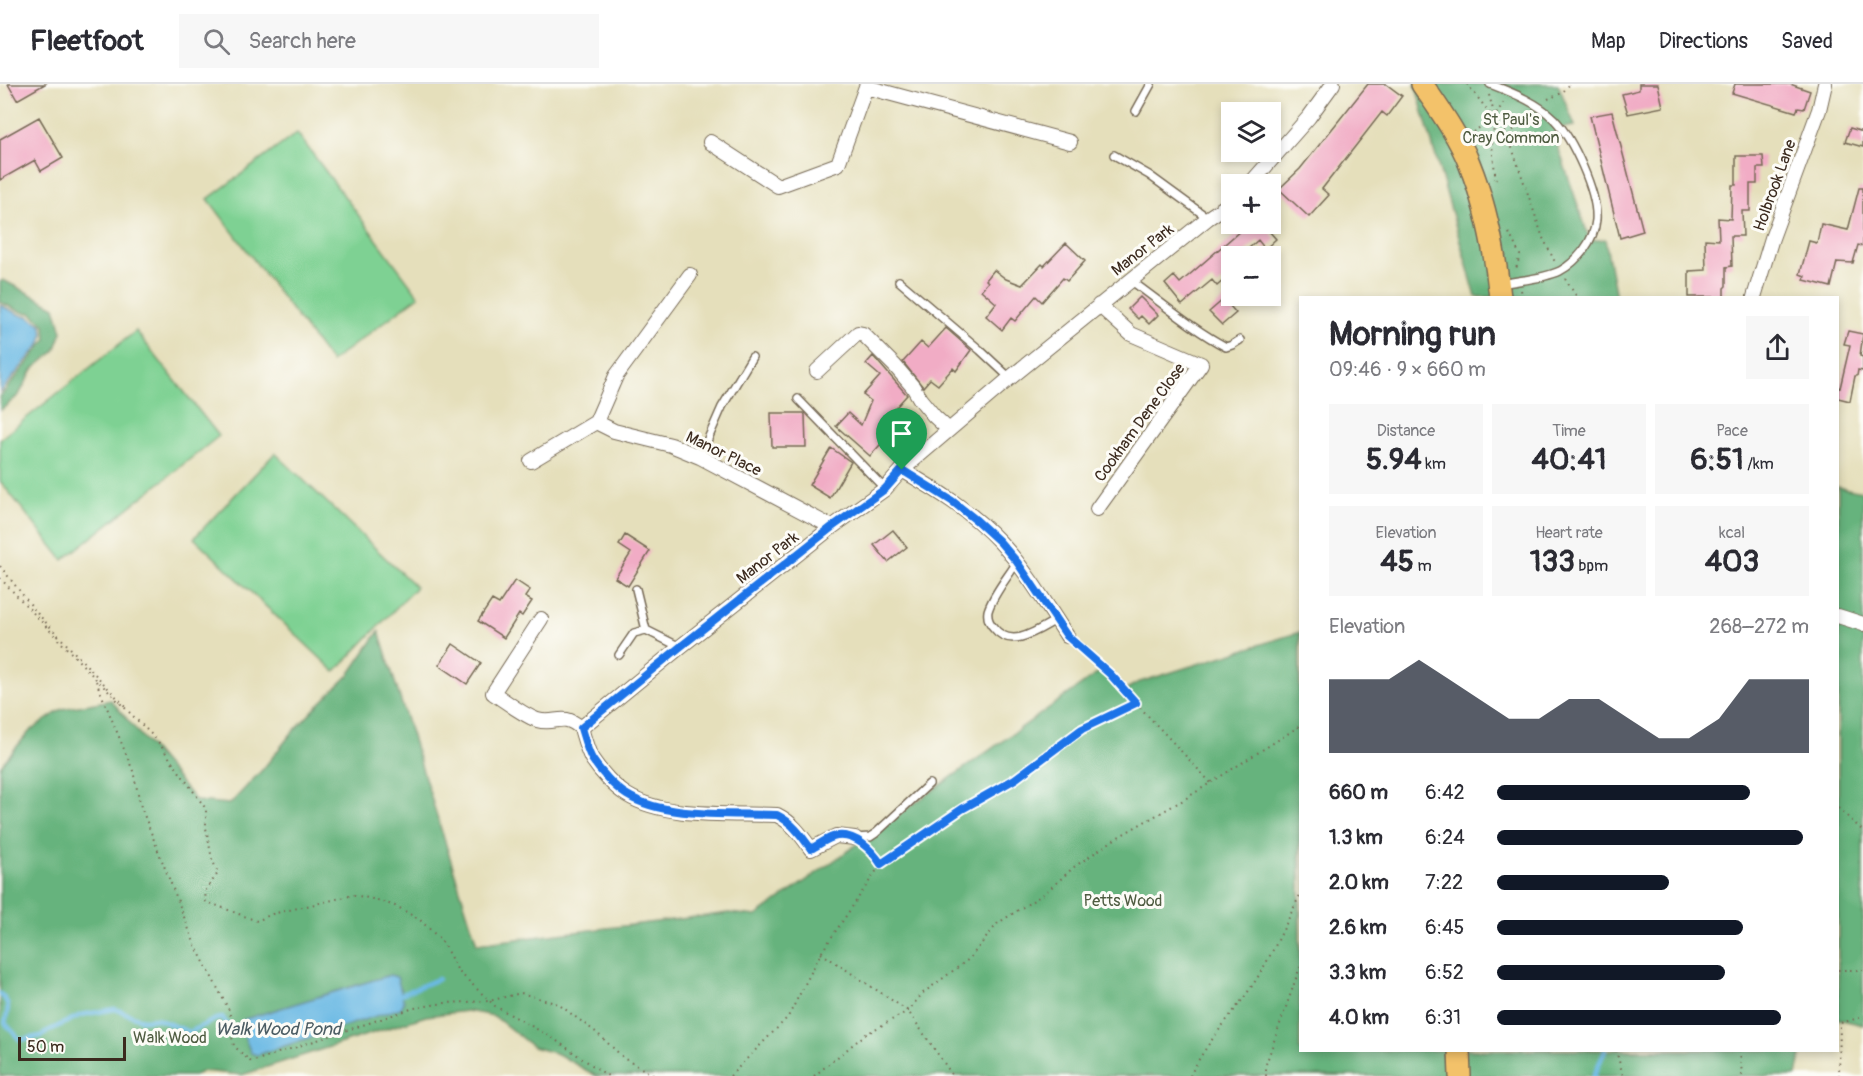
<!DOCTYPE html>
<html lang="en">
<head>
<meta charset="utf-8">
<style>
	body { margin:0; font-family:Pangolin,sans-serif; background:#f7f7f7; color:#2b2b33; height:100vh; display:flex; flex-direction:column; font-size:22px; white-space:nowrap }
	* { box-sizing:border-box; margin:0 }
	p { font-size:20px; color:#7c7c81 }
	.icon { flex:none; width:33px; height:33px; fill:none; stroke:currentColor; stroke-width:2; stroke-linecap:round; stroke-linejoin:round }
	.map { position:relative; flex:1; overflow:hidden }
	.drawer { position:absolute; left:1299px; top:212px; width:540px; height:756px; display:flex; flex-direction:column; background:#fff; border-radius:0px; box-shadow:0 3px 9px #0003 }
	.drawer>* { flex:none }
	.buttons { position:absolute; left:1221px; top:18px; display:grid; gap:12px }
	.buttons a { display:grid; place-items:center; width:60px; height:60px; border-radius:0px; background:#fff; box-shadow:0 3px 9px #0003; font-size:30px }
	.scale { position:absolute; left:18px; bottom:15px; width:108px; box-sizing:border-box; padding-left:6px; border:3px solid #3b2a1e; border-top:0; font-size:16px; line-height:21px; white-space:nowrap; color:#3b2a1e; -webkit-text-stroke:4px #fdfcf7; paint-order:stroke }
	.pin { position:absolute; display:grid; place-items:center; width:51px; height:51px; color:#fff; margin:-62px -26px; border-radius:50% 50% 50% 0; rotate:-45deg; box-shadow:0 0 6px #0007 }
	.pin .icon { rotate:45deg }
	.round { display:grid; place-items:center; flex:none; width:63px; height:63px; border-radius:0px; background:#f7f7f7 }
	.head { display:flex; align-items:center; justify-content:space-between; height:102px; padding:0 30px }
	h1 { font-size:33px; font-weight:800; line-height:45px }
	.metrics { display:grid; grid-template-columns:repeat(3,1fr); gap:9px; height:102px; padding:6px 30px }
	.metrics div { display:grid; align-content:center; border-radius:0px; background:#f7f7f7; text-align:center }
	.metrics b { font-size:30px; font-weight:800 }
	.metrics small { font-size:16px; font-weight:400 }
	.metrics p { font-size:16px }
	.chart { height:168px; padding:12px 30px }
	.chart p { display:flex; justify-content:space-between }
	.chart svg { width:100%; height:108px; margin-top:6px; fill:#111827; opacity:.7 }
	ul { padding:0 30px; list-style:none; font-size:20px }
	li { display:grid; grid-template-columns:96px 72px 1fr; align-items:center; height:45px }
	li i { height:15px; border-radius:8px; background:#111827 }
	header { display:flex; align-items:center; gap:36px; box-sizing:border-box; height:84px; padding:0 30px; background:#fff; border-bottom:2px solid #e1e1e2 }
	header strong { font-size:28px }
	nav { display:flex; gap:33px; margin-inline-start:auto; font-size:21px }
	.search { width:420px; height:54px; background:#f7f7f7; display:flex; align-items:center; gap:15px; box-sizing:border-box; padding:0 21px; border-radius:0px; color:#7c7c81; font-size:22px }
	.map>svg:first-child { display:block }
	.green { fill:#7ed193; stroke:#5c7e58; stroke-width:1.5 }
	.forest { fill:#66b37d; stroke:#506e4e; stroke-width:1.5 }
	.water { fill:#6ab9e4; stroke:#527281; stroke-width:1.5 }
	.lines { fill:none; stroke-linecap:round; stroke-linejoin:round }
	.stream { stroke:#6ab9e4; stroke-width:4.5 }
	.building { fill:#f1acc5 }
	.service-casing { stroke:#766955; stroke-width:10 }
	.minor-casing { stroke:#766955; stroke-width:16 }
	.primary-casing { stroke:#766955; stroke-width:24 }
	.path { stroke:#766955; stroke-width:2; stroke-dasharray:1.5 4.5; stroke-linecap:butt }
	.service { stroke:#fff; stroke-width:7 }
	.minor { stroke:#fff; stroke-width:14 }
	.primary { stroke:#f3c26a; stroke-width:21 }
	.route-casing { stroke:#fff; stroke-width:12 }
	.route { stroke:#1a73e8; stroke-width:8 }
	.labels { text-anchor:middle; stroke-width:6; stroke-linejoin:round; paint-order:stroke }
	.park-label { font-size:16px; fill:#4f5c41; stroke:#fdfcf7 }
	.street-label { font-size:16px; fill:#3b2a1e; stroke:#fdfcf7 }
	.water-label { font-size:18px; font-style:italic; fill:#4b5c63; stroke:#fdfcf7 }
</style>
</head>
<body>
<header>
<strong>Fleetfoot</strong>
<div class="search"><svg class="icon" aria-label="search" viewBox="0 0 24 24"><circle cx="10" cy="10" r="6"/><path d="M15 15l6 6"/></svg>Search here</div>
<nav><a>Map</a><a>Directions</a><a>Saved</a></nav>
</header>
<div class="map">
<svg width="1863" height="992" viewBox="0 0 1863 992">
	<rect width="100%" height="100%" fill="#fdfcf7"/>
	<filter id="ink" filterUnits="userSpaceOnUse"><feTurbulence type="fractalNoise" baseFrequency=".0167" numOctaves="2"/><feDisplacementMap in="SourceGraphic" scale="12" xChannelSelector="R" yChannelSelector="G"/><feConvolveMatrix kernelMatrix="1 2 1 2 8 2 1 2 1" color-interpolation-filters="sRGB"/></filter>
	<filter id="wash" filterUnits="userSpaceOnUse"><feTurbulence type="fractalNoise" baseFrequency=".008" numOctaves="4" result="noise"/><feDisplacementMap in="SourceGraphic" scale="24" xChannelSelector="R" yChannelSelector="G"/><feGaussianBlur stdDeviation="1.35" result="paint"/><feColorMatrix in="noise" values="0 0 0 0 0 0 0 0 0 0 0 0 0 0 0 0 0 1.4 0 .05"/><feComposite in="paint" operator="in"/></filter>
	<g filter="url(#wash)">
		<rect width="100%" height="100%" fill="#e5dfbb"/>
		<path class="green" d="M297,49L419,212L331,278L208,115Z
			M136,247L219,352L63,476L0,397V355Z
			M275,369L416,503L335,588L194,454Z"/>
		<path class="forest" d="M1415,0H1558L1575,42L1556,45L1555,54L1590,157L1605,155L1616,213H1476Z
			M3,196L55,223L62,248L55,267L33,285L19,311L0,327V313L46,256L45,241L31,229L21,228L0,218V198Z
			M1838,403L1863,408V941L1838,935Z
			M379,547L477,860L729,829L756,832L1101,587L1123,607L1137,599L1300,548V966H1802L1797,992H596L558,970L533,963L494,932L467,927L426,932L242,991L203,987L194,992H0V685L1,681L30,647L62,625L111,616L196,717L230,720L263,685L291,650L321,618L349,591Z"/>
		<path class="water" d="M0,221L20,231L28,232L42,241L43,252L41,259L0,309Z
			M390,891L397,893L404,918L401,924L257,971L251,969L241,945L233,944L245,935Z"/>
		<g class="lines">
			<path class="stream" d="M0,910C11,919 8,926 5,939L20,956L41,952L48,947L81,931L115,925L143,936L157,935L190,948L216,935L223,934L227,940
				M402,910L438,895
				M1594,992L1605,966"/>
		</g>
		<g id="blocks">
			<path class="building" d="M8,0H45L17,16Z
				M1368,0H1386L1402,12L1387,32L1382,28L1322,105L1329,111L1309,133L1279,105L1300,85Z
				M1639,0H1658L1663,23L1628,30L1622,10L1639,6Z
				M1735,0H1790L1810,7L1804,25L1798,24L1796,28L1732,9Z
				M1612,28L1643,147L1620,154L1590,32Z
				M39,33L63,74L41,87L35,76L0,96V55Z
				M1850,44L1863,48V63L1845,58Z
				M1736,72H1763L1764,84H1757V100H1750V127H1742L1743,152H1731L1732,182L1726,183V202L1724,204V213H1689V187L1706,186L1705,155L1719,156L1718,134L1731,135L1732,101H1736Z
				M1859,104H1863V162L1858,161L1853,179L1837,178L1831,203L1804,196L1805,192L1800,190L1809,157L1817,159L1821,140L1848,146Z
				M1248,140H1278L1269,147L1276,155L1265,165L1258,156L1240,172H1232V189L1217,202L1212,196L1182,221L1165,200L1174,192L1180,199Z
				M1066,159L1085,177L1067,197L1063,194L1042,218L1036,212L1015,237L1011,234L1002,246L986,232L996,219L981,206L988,198L986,196L994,186L1006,195L1022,201L1042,180L1044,182Z
				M1140,213L1158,231L1149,240L1141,232L1138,235L1128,225Z
				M1224,215L1236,229L1222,241L1209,228Z
				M946,244L971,266L956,287L953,284L938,301L930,295L923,303L903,278L921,258L928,264Z
				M1848,247L1863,250L1860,272L1863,273V287L1858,286L1857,292H1855L1850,317L1838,314V303L1840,304L1850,261L1844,260Z
				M873,272L907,311L880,341L890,350L870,372L836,342L848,329L861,341L871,317L863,311L880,292L866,280Z
				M771,329H804L805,331L806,363H772Z
				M831,364L851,378L830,414L809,401Z
				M893,446L907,463L888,478L874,461Z
				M625,451L650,467L628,502L615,494L631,469L619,461Z
				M515,496L530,506L525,513L532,517L522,532L519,530L504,554L478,537L492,516L499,520Z
				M453,560L481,579L467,600L439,581Z"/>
		</g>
	</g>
	<g filter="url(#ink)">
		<use href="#blocks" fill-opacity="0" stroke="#766955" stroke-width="1.5"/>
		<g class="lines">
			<defs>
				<path id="service" d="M1490,0C1513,9 1537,18 1554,35C1573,55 1598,109 1596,136C1594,157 1578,177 1560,187C1543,195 1520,196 1501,200
					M1136,27L1151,0
					M1114,71L1149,91L1208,134
					M1130,196C1161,218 1192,245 1226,263L1232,261L1240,256
					M899,197L980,266L1010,294
					M798,315L885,405
					M700,373L722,323L752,273
					M1017,478C1008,493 993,510 988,527C987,533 989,539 994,544C1011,566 1038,546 1056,536
					M636,505L646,546
					M619,571L634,549L646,546L680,563
					M855,754L870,753L876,749L929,700"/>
				<path id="minor" d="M866,3L1070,58
					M710,58L778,102L838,80L867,0
					M1250,100L1309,33L1333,0
					M1754,213L1772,154L1819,26L1825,0
					M817,287L858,249L863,250L895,282L913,303L920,315L934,332L949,346
					M596,338L616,292L690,191
					M531,377L596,338L614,347L671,361L700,373L832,443
					M902,386C937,406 972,428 1000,458C1026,486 1046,520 1067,552
					M1097,425L1201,280L1131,250L1099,221
					M1838,532L1863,540
					M541,535L493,609C507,618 521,630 537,636C557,642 561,627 581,644
					M855,754L836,752L811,765C801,751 793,739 777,731C731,729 666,735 627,711C614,703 600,687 592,675C587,666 584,654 581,644L680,563L832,443L885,405L902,386L1010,294L1208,134L1232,118"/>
				<path id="primary" d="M1422,0C1439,25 1458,51 1469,79C1486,121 1495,168 1500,213
					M1459,966L1460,992"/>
			</defs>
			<use href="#service" class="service-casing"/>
			<use href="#minor" class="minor-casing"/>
			<use href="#primary" class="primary-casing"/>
			<path class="path" d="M1467,0L1508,52L1543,154L1555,178
				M1489,11L1495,33L1492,61L1496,98
				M1548,15L1562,9L1570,0
				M1473,48L1495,33L1504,17
				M1509,51L1529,28
				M1509,149L1520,171L1516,185
				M1565,195L1577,213
				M1521,206L1523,213
				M0,482L37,529L125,622
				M0,494L95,594L156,655L206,725V744L212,775L218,789L206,806L205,817L257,837L272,830L354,811L377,816L398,823L420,836L441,856L458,887L495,922L551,953L608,992
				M1076,560L1110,590L1136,619
				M96,597L133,687L141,723L195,861L230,928V944L234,962L251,978L414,924L444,919L489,917L521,909L558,920L597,949L625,975L655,992
				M1838,724L1863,747
				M867,764L874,770L881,780
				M821,869L908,927L953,992
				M1838,886H1863
				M1616,966L1623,992
				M1740,966L1742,992
				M730,992L788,933L821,869L881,780L962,725L1015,695L1082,645L1136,619L1211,699
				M814,992L866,950L908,927L923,909L969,875L998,839L1045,809L1074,783L1118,753L1185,715L1300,642
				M1190,992C1205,960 1230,934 1250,905C1270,876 1284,843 1300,811
				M1266,992V980L1300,883
				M1839,992L1840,939L1863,933"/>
			<use href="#service" class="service"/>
			<use href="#minor" class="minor"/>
			<use href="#primary" class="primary"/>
		</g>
	</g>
	<g class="lines" filter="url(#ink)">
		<defs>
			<path id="route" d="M902,386L952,417L976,436L999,457L1017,478L1067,552L1110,590L1136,619L1082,645L1015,695L962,725L881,780C872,766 855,749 837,752C828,753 819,761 811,765C801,751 793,739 777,731C732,729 666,735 627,711C614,703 600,687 592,675C587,666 584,654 581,644L680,563L832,443L885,405Z"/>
		</defs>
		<use href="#route" class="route-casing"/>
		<use href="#route" class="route"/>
	</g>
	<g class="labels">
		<g class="park-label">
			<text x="1511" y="41">St Paul's<tspan x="1511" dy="18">Cray Common</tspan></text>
			<text x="1123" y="822">Petts Wood</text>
			<text x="170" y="959">Walk Wood</text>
		</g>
		<g class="street-label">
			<text transform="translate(1774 101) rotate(-70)" y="6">Holbrook Lane</text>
			<text transform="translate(1142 165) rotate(-38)" y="6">Manor Park</text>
			<text transform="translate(1139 338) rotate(-54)" y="6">Cookham Dene Close</text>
			<text transform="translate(724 369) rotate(26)" y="6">Manor Place</text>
			<text transform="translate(767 473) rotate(-38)" y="6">Manor Park</text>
		</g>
		<g class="water-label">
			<text x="278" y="951">Walk Wood Pond</text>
		</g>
	</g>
</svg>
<div class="buttons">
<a><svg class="icon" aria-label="layers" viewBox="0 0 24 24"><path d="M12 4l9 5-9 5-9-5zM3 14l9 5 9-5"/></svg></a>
<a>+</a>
<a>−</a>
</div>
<div class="scale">50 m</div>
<div class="pin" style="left:902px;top:386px;background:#1e9e55"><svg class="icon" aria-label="arrive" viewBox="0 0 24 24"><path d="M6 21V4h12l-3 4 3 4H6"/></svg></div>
<section class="drawer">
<div class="head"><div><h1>Morning run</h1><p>09:46 · 9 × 660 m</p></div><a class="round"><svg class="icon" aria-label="share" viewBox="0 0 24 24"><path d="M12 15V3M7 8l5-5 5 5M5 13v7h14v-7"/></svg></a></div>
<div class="metrics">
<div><p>Distance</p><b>5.94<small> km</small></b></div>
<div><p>Time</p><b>40:41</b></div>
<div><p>Pace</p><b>6:51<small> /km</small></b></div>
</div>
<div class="metrics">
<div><p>Elevation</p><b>45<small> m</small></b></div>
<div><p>Heart rate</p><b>133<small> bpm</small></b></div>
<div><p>kcal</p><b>403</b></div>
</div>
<div class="chart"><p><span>Elevation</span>268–272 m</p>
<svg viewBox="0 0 160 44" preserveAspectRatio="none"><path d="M0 44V14L10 14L20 14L30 6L40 14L50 22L60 30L70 30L80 22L90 22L100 30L110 38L120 38L130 30L140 14L150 14L160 14V44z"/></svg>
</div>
<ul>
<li><b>660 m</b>6:42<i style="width:81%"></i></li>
<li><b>1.3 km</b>6:24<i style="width:98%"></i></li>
<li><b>2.0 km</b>7:22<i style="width:55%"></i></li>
<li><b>2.6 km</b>6:45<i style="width:79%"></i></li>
<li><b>3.3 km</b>6:52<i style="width:73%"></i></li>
<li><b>4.0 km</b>6:31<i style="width:91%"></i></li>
</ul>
</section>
</div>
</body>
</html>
